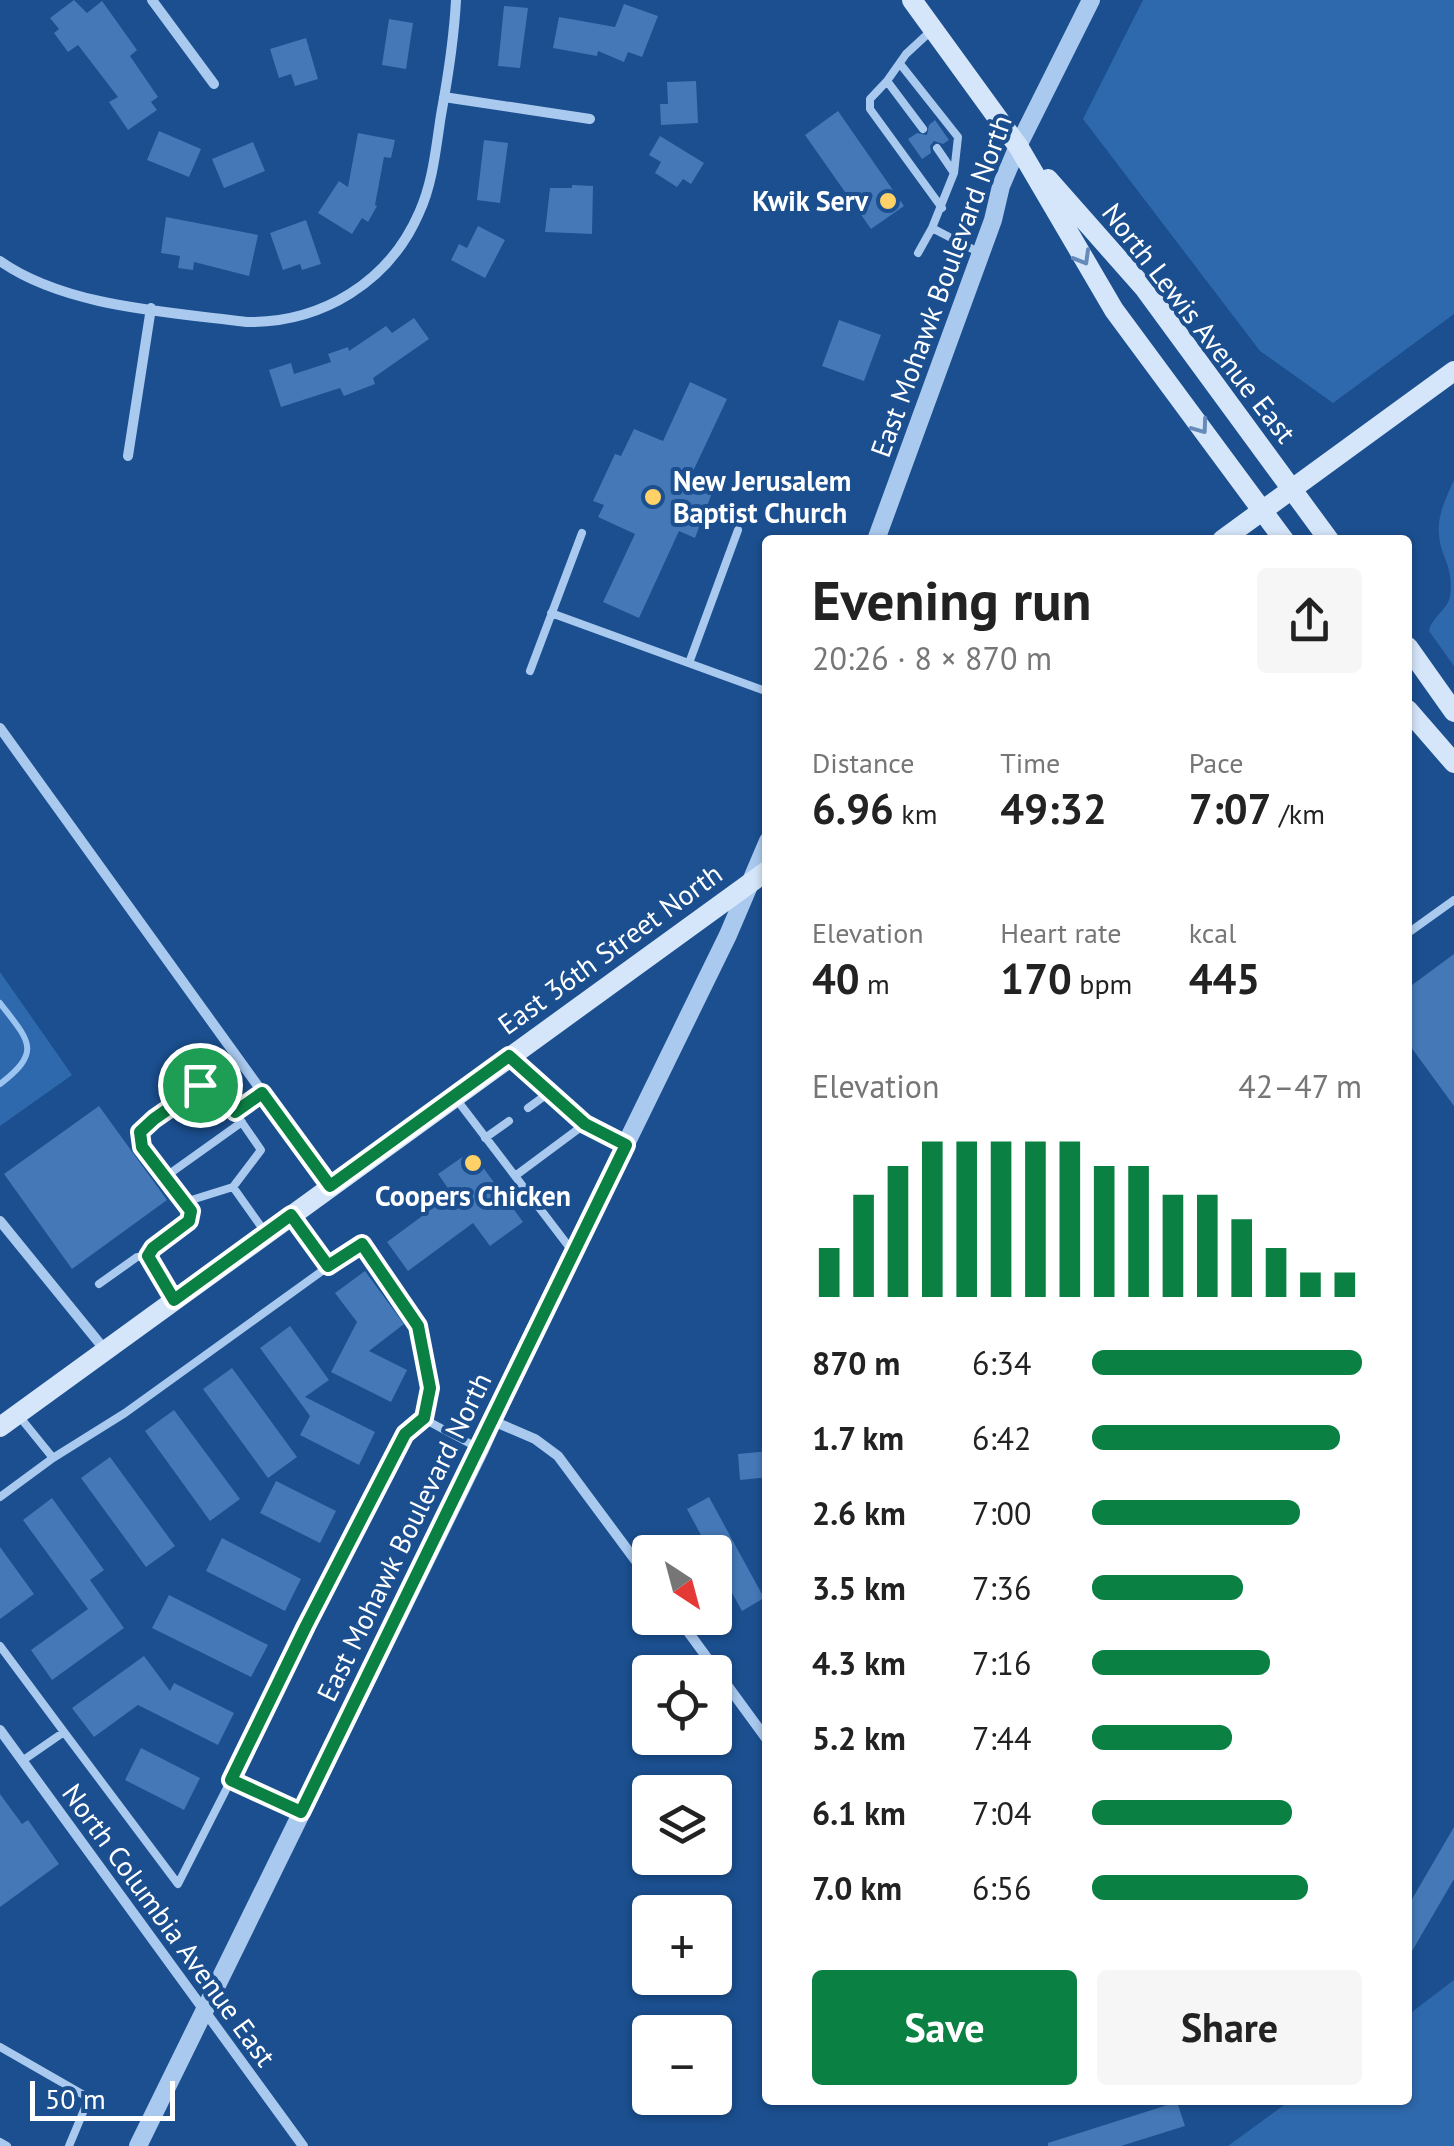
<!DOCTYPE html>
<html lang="en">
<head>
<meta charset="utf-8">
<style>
	body { margin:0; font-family:"PT Sans",sans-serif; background:#f6f6f6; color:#222; height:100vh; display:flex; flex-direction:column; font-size:38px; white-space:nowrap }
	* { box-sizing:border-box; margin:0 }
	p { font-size:32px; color:#767676 }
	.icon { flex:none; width:55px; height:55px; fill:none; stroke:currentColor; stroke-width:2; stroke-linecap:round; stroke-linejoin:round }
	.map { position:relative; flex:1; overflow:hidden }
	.panel { position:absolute; left:762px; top:535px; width:650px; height:1570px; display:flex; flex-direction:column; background:#fff; border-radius:10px; box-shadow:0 2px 8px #0004 }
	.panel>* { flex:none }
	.needle { width:65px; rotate:144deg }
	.fabs { position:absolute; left:632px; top:1535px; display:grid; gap:20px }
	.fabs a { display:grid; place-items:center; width:100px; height:100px; border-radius:10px; background:#fff; box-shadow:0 2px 8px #0004; font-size:50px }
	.scale { position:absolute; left:30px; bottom:25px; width:145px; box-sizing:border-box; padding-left:10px; border:5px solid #fff; border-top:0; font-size:28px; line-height:35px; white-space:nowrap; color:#fff; -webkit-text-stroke:8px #1b4f8f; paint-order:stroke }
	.pin { position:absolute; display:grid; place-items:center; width:85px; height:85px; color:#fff; margin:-42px; border:5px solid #fff; border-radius:50%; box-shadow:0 2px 10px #0007 }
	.round { display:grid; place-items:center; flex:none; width:105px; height:105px; border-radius:10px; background:#f6f6f6 }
	.overview { display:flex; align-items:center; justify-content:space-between; height:170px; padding:0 50px }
	h1 { font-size:55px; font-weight:600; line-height:75px }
	.stats { display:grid; grid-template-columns:repeat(3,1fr); gap:15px; height:170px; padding:10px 50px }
	.stats div { display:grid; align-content:center }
	.stats b { font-size:42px; font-weight:600 }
	.stats small { font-size:28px; font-weight:400 }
	.stats p { font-size:28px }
	.chart { height:280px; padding:20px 50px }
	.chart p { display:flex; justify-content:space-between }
	.chart svg { width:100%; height:180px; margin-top:10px; stroke:#0b8043; stroke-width:6 }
	.action { display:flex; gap:20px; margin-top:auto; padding:20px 50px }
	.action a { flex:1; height:115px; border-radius:10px; background:#0b8043; color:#fff; font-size:40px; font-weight:600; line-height:115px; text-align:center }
	.action a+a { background:#f6f6f6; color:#222 }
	ul { padding:0 50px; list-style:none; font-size:32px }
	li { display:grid; grid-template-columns:160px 120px 1fr; align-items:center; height:75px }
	li i { height:25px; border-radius:12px; background:#0b8043 }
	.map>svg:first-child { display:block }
	.green { fill:#2e69ad }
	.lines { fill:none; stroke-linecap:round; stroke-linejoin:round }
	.stream { stroke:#9cc4f0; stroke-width:6 }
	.building { fill:#4478b7 }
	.service { stroke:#a9c9ee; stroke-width:8 }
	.minor { stroke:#a9c9ee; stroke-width:10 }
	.tertiary { stroke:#a9c9ee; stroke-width:18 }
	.secondary { stroke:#d6e6fa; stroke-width:20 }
	.oneway { stroke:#668bba }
	.route-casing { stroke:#fff; stroke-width:20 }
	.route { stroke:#0b8043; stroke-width:12 }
	.poi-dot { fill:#ffd166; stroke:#1b4f8f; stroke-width:4 }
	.labels { text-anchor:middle; stroke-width:8; stroke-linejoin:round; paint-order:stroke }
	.poi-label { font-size:28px; font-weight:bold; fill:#fff; stroke:#1b4f8f; text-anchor:end }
	.street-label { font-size:28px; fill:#fff; stroke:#1b4f8f }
</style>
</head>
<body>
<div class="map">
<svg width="1454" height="2146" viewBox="0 0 1454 2146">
	<rect width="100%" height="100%" fill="#1b4f8f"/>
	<path class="green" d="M1143,0H1454V314L1333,403L1260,351L1083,119Z
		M1454,480V666L1429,631C1432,617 1447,610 1450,597C1454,565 1441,559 1439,535C1437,515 1446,498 1454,480Z
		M0,972L72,1075L0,1126Z
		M1454,1980V2146H1228L1291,2100H1408V2015Z"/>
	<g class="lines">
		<path class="stream" d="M0,1003C29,1041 43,1051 0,1084"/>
	</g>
	<path class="building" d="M74,0L87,13L102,1L137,50L130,56L158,97L151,102L157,110L128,130L109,102L118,97L78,45L68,52L54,33L59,29L50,18Z
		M624,4L658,16L642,57L628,52L624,62L598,51L597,56L553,48L559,17L615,27Z
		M504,6L528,8L520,68L498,66Z
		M389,19L413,23L406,69L382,65Z
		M306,38L318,79L295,86L291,74L279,78L270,49Z
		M696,81L698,123L661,125L660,104H668L667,82Z
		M838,111L904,206L871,229L805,135Z
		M935,120L949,140L943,144L934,141L930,146L931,153L922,159L908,139L917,133L927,135L929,125Z
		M159,131L201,149L189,177L147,160Z
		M358,133L395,140L391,158L384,157L375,205L377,206L368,222L362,218L352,234L318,213L339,181L348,187Z
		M660,136L704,163L691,184L683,179L677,187L655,173L661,162L649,155Z
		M484,140L508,143L500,203L477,200Z
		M253,142L265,171L224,188L212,159Z
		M572,185L593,186L592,234L545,232L550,188H572Z
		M166,217L258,235L249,276L194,262L193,270L178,268L180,256L161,253Z
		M306,220L321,264L302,270L300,264L283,270L270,233Z
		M478,226L505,240L485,278L451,260L459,244L467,248Z
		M414,318L429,339L373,378L375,384L344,396L340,388L281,407L269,370L291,363L294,374L331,362L328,354L348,347L349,351L386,326L392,333Z
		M839,320L881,335L864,381L822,366Z
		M690,382L727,399L688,482L712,493L695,538L679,531L639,618L603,602L635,534L598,517L604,505L593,501L615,454L621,456L634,429L663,441Z
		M1454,954V1106L1408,1043V988Z
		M99,1106L167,1200L72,1269L4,1174Z
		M471,1151L523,1222L490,1246L473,1223L408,1271L387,1242L452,1194L438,1174Z
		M365,1271L404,1324L369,1351L407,1370L391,1402L331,1372L357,1322L335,1293Z
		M290,1326L329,1380L305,1397L375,1432L359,1465L300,1435L310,1416L260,1348Z
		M232,1368L297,1457L268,1478L203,1389Z
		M174,1410L240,1499L210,1521L145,1431Z
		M768,1451V1477L740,1480L738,1454Z
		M110,1457L175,1546L146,1567L81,1478Z
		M276,1481L336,1511L320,1543L260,1513Z
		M709,1497L764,1598L742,1611L715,1562V1552H710L687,1509Z
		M52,1498L104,1570L90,1580L124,1628L52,1680L31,1650L88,1609L23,1520Z
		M222,1538L301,1579L285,1611L206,1571Z
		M0,1547L34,1594L0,1619Z
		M169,1595L268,1645L251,1677L152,1628Z
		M144,1656L170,1691L174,1683L234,1713L218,1745L138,1705L94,1737L72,1708Z
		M141,1748L200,1778L184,1810L125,1780Z
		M0,1794L22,1824L28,1820L59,1864L0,1907Z
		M1454,1827V1879L1408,1958V1906Z
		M1177,2102L1185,2126L1121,2146H1048V2143Z"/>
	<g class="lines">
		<path class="service" d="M901,65L958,137L954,173
			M887,81L870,99V109L942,208
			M923,129L887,81L906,54L933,29
			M932,228L954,173L937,148
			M918,253L932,228L980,253
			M551,613L768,692
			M689,663L738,530
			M530,671L582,533
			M1408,933L1454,900
			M510,1057L585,1124
			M210,1082L216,1085L261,1150L233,1187L185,1202L142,1147L140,1132L200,1085Z
			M457,1100L515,1176L585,1124L623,1144
			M528,1108L550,1092
			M235,1112L262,1093
			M485,1138L509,1121
			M515,1176L573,1252
			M165,1177L242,1122
			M233,1187L265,1232
			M148,1257L158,1278L174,1300
			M329,1266L362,1244L417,1325L430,1388L424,1419
			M99,1284L137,1257H148L153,1247L189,1221L191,1211L185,1202
			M53,1458L125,1413L329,1266L293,1218
			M0,1497L53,1458L19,1416
			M0,1646L64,1732
			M22,1761L64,1732L178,1884L231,1780
			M301,1812L231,1780L405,1434L424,1419L480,1449
			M0,2047L89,2098L69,2146
			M0,2142L7,2146"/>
		<path class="minor" d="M152,0L214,84
			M444,97L590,119
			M0,261C65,307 169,312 247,322C322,323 389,282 419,213C433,183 436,147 441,115C448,77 454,39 456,0
			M128,456L151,308
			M0,728L330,1186
			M0,1221L105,1350
			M493,1421L535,1439L558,1456L650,1580
			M678,1618L768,1741
			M0,1730L303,2146"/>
		<path class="tertiary" d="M876,540L993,220L1001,186L1018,146L1091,0
			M138,2146L480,1449L518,1365L728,935L768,841"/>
		<path class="secondary" d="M912,0L1018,146L1114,310L1284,540
			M1048,179L1145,289L1329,540
			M1222,540L1454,371
			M1408,647L1454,712
			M1408,710L1454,763
			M0,1427L768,870"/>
	</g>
	<defs><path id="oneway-chevron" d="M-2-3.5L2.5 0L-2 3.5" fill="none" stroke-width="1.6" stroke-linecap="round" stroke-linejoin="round" transform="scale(2.5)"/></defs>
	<g class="oneway">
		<use href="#oneway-chevron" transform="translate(1083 258) rotate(60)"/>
		<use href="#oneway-chevron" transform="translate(1201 427) rotate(54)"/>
	</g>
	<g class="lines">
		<defs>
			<path id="route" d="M509,1056L585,1124L626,1145C517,1368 411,1591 301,1812L231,1780L306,1626L405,1434L424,1418L430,1388L418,1326L362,1244L328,1266L291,1215L174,1300L148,1256L153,1248L189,1221L191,1211L142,1147L140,1132L154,1119L207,1082L216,1084L235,1112L262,1093L330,1186Z"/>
		</defs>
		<use href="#route" class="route-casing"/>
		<use href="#route" class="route"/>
	</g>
	<g class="poi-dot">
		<circle cx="888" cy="201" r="10"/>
		<circle cx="653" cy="497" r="10"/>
		<circle cx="473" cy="1163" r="10"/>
	</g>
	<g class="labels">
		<g class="poi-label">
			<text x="868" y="211">Kwik Serv</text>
			<text x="673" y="491" text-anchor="start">New Jerusalem<tspan x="673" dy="32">Baptist Church</tspan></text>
			<text x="473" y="1206" text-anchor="middle">Coopers Chicken</text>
		</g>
		<g class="street-label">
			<text transform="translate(941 286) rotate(-70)" y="10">East Mohawk Boulevard North</text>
			<text transform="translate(1199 323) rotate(52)" y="10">North Lewis Avenue East</text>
			<text transform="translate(610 949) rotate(-36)" y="10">East 36th Street North</text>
			<text transform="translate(404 1537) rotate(-64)" y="10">East Mohawk Boulevard North</text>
			<text transform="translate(169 1925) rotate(54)" y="10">North Columbia Avenue East</text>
		</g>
	</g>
</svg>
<div class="fabs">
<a><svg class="needle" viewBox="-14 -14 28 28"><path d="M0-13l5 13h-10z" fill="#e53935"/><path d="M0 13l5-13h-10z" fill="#767676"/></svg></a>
<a><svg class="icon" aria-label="locate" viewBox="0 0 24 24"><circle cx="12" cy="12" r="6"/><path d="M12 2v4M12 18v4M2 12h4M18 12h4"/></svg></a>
<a><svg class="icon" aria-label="layers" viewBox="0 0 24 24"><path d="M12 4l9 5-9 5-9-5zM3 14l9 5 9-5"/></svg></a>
<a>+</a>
<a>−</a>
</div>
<div class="scale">50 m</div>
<div class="pin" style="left:200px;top:1085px;background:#1e9e55"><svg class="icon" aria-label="arrive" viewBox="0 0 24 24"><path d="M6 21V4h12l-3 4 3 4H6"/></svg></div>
<section class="panel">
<div class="overview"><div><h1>Evening run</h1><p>20:26 · 8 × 870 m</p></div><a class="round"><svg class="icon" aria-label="share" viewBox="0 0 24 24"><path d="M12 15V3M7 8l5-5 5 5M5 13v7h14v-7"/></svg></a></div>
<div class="stats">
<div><p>Distance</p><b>6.96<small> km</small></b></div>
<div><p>Time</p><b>49:32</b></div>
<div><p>Pace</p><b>7:07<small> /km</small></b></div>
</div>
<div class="stats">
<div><p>Elevation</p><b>40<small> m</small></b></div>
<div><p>Heart rate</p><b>170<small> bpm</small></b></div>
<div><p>kcal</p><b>445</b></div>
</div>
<div class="chart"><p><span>Elevation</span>42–47 m</p>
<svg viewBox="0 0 160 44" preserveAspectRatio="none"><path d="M5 44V32M15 44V19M25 44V12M35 44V6M45 44V6M55 44V6M65 44V6M75 44V6M85 44V12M95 44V12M105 44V19M115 44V19M125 44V25M135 44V32M145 44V38M155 44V38"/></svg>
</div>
<ul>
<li><b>870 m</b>6:34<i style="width:100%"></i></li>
<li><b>1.7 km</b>6:42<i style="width:92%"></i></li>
<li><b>2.6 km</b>7:00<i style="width:77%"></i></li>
<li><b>3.5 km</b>7:36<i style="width:56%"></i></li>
<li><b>4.3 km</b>7:16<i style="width:66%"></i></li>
<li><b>5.2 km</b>7:44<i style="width:52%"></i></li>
<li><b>6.1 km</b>7:04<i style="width:74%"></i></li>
<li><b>7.0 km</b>6:56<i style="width:80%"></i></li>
</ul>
<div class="action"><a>Save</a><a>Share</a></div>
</section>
</div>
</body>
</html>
